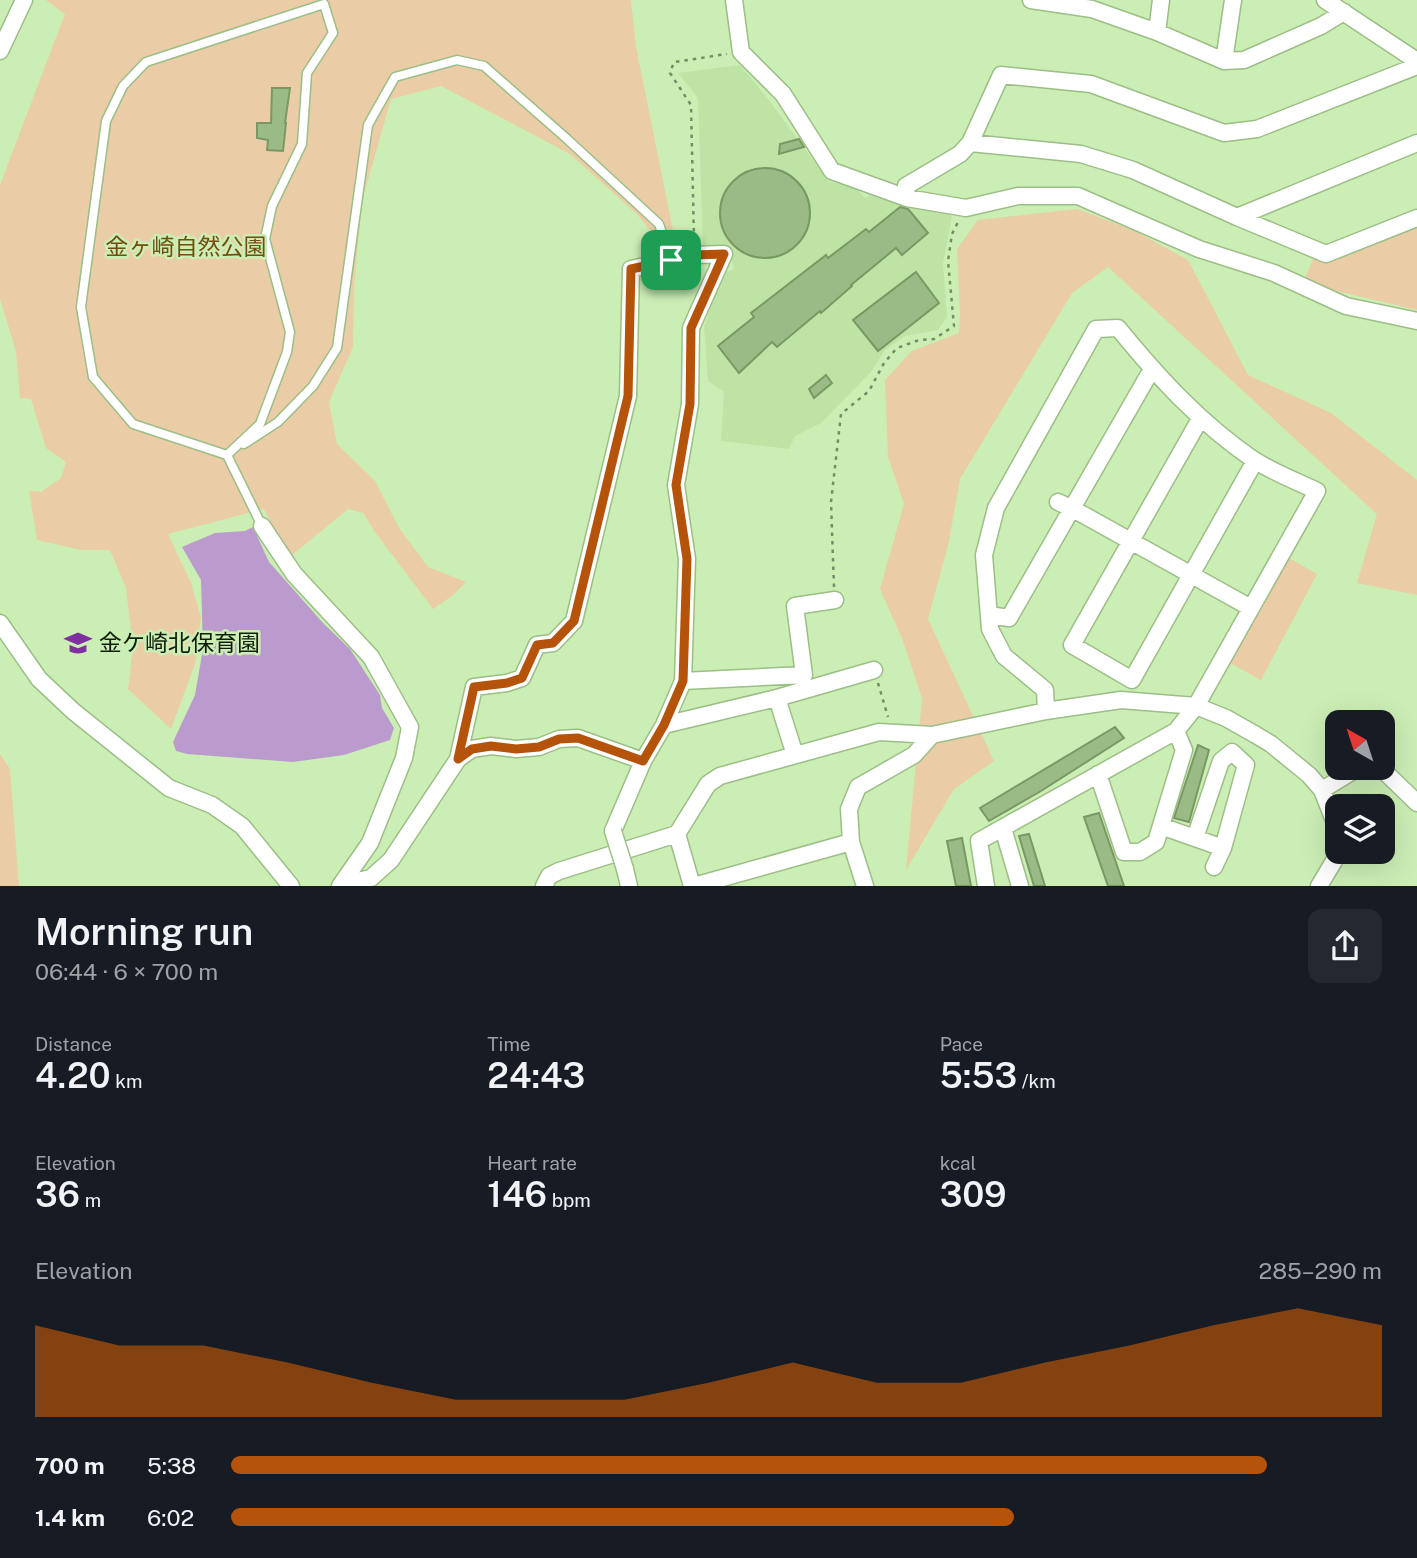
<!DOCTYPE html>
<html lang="en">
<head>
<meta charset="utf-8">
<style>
	body { margin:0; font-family:"Public Sans","Noto Sans JP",sans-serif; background:#242831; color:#f1f3f6; height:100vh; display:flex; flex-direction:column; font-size:26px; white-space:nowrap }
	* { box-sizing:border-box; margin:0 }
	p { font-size:23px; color:#9ea1a6 }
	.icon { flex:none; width:38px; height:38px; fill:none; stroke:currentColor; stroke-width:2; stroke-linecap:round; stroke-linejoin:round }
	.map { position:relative; height:886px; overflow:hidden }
	.drawer { display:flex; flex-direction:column; background:#171b24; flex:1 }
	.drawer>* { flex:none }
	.needle { width:46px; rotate:321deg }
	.tools { position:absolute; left:1325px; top:710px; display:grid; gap:14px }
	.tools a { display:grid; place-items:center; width:70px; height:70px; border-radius:14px; background:#171b24; box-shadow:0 7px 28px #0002; font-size:35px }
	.pin { position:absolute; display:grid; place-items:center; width:60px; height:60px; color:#fff; margin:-30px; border-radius:14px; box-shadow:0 4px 10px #0006 }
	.round { display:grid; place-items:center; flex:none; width:74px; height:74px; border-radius:14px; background:#242831 }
	.summary { display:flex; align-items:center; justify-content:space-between; height:119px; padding:0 35px }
	h1 { font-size:38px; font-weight:600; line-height:52px }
	.metrics { display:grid; grid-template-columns:repeat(3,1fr); gap:10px; height:119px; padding:7px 35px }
	.metrics div { display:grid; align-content:center }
	.metrics b { font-size:35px; font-weight:600 }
	.metrics small { font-size:19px; font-weight:400 }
	.metrics p { font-size:19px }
	.chart { height:196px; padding:14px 35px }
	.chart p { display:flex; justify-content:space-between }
	.chart svg { width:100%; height:126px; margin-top:7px; fill:#b45309; opacity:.7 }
	ul { padding:0 35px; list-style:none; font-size:23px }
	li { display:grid; grid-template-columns:112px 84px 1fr; align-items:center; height:52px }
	li i { height:18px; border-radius:9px; background:#b45309 }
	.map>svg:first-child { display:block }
	.built { fill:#bde3a5 }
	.green { fill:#eacca7 }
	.water { fill:#bb9ace }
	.building { fill:#9bbb86; stroke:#799964; stroke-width:2 }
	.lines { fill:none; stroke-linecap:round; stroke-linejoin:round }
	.lane-casing { stroke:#9cbe87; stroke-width:11 }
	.street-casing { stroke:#9cbe87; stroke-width:19 }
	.path { stroke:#758d65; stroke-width:2.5; stroke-dasharray:3.5 5; stroke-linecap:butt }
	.lane { stroke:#fff; stroke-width:8 }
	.street { stroke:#fff; stroke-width:16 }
	.street-bridge-casing { stroke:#9cbe87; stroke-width:19; stroke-linecap:butt }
	.street-bridge { stroke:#fff; stroke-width:16 }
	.route-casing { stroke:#fff; stroke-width:14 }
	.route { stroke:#b45309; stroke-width:9 }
	.labels { text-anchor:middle; stroke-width:5; stroke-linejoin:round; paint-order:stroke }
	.park-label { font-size:23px; fill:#734d0d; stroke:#cbeeb5 }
	.poi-label { font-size:23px; fill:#121e09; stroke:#cbeeb5; text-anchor:start }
</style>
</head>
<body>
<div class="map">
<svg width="1417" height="886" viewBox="0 0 1417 886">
	<rect width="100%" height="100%" fill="#cbeeb5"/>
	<path class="built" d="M740,65L768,99L829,182L854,186L865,198L870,195L900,205L948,209L952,217L943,263L947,317L938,330L905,336L885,350L871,372L821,423L795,436L789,449L721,441L724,392L708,381L704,327L720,275L734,269L728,246L703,247L698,98L678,73Z"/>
	<path class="green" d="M46,0H631L636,47L677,250L655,254L653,234L637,214L570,154L441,86L391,99L362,201L354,287L353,347L329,402L337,444L375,481L399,528L428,567L466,582L452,596L433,609L375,532L363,513L348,509L291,556L277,535L264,509L168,534L191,583L201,618L195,664L171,729L128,689L133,647L126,588L110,550H81L37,540L29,491L41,492L61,478L66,462L46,448L31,399L20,398L16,351L0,299V185L65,14Z
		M1077,209L1133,230L1188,260L1248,375L1331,413L1417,480V595L1357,583L1377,514L1108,267L1072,293L960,479L949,541L928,619L994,761L954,789L906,870L922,698L903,641L880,589L904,504L888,457L885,380L912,351L959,333L960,313L957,249L978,220Z
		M1417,225V310L1303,283L1313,259L1325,262L1334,260Z
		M1287,557L1317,574L1261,680L1230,663Z
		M0,754L10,769L19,886H0Z"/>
	<path class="water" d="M253,527L269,562L323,623L350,649L380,695L382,708L394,728L390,740L344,755L293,762L187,754L176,751L173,742L195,695L203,649L201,580L182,547L215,533L245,531Z"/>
	<path class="building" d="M272,88H290L285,123H286L283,151L267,150L268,140L257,138V123H271Z
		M799,139L804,147L779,154L780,144Z
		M720 213a45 45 0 1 1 90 0a45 45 0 1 1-90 0Z
		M900,207L908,209L928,233L902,255L896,248L851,285L852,286L821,313L820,311L777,347L772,342L739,373L718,346L754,317L751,313L826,255L828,258L866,229L869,232Z
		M916,272L939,303L878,351L853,320Z
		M826,375L832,383L814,398L809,389Z
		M1115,727L1124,738L1041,791L989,821L980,808Z
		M1198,745L1209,750L1189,822L1174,818Z
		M1099,813L1124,886H1108L1084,817Z
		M1029,834L1045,886H1034L1019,836Z
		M962,838L971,886H956L947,841Z"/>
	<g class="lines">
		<defs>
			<path id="lane" d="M244,444L278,422L313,386L337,348L368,125L395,77L457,60L484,66L566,138L659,224L671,260
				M227,455L260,424L287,352L290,332L265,239L272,206L302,144L307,73L333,33L324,4L146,62L123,86L106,121L81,307L93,377L133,424L227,455L262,526"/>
			<path id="street" d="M734,0L741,52L783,94L832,171L907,198L966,208L1018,196H1078L1199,249L1274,273L1346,306L1417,321
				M1031,0L1092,9L1157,32L1224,61L1244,60L1321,26L1344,12
				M1325,0L1417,61
				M1157,32L1161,0
				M0,51L24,0
				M1224,61L1233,0
				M1417,66L1257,129L1224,133L1091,84L1001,75L970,143L1081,154L1133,170L1237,217L1326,254L1417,218
				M907,198L906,186L960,154L970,143
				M1237,217L1417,143
				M1200,419L1072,645L1132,680L1255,461
				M1058,502L1073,509L1251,608
				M262,526L294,574L371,657L410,727L404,758L370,843L340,886
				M989,615L1009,618L1152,369
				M0,623L39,679L73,711L169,788L212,805L242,826L291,886
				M683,681L804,675L795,606L835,600
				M777,698L795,755
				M664,725L777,698L874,670
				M458,759L474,687L507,683L522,678L537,645L553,643L574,621L628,396L631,269L694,255L724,254L691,328L690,404L676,485L687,559L683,681L664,725L643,761L613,831
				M1376,768L1385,772L1417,803
				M1098,774L1124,852H1140L1156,842L1184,750L1176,731
				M1322,790L1358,768
				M1161,826L1223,848
				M1003,828L1020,886
				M677,834L692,886
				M1195,838L1221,761L1232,752L1246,765L1223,848L1214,867
				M625,869L629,886
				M343,884L371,878L391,860L458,759L472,749L491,746L516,749L539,747L559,739L578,738L643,761
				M544,886L549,876L559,871L677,834L708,784L720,776L879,732L932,735L1046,711L1121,700L1196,706L1226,718L1256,735L1271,744L1309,775L1322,790L1337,828
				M694,886L851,842
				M865,886L851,842L849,809L858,787L914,755L932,735
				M986,886L979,841L1176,731L1196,706L1317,491C1296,481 1273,472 1254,460C1200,423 1159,378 1118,328L1096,329L996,508L984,555L990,629L1004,656L1045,690L1046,711
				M1319,886L1334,861L1337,852"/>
		</defs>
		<use href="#lane" class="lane-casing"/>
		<use href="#street" class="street-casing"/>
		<path class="path" d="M694,240L691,105L670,73L674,62L727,54
			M834,587L831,502L841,414L869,391L884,363L897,348L919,340L934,339L954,326L948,261L952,234L959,220
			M878,683L888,717"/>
		<use href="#lane" class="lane"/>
		<use href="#street" class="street"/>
		<defs>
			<path id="street-bridge" d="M613,831L625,869"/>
		</defs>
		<use href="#street-bridge" class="street-bridge-casing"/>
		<use href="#street-bridge" class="street-bridge"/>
	</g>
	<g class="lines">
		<defs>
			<path id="route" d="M724,254L691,328L690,404L676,485L687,559L683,681L664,725L643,761L578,738L559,739L539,747L516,749L491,746L472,749L458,759L474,687L507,683L522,678L537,645L553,643L574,621L628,396L631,269L695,255Z"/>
		</defs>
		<use href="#route" class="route-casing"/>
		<use href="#route" class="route"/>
	</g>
	<defs>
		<symbol id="school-bare" viewBox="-9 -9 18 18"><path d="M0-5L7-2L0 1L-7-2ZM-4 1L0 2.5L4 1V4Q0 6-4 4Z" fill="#7e2fa0" stroke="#cbeeb5" stroke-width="2.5" paint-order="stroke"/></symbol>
	</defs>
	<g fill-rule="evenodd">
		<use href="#school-bare" x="59" y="624" width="38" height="38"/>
	</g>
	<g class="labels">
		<g class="park-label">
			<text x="186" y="255">金ヶ崎自然公園</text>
		</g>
		<g class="poi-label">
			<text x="99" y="651">金ケ崎北保育園</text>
		</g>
	</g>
</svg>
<div class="tools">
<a><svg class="needle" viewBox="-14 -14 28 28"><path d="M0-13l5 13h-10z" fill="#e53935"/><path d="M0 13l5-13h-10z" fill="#9ea1a6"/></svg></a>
<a><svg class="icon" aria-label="layers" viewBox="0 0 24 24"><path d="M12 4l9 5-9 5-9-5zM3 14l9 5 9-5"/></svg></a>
</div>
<div class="pin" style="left:671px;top:260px;background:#1e9e55"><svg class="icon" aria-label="arrive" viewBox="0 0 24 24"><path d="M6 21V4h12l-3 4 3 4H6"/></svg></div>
</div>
<section class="drawer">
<div class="summary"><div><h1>Morning run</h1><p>06:44 · 6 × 700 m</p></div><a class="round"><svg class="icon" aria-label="share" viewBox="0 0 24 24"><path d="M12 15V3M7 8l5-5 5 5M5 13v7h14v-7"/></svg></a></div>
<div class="metrics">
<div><p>Distance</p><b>4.20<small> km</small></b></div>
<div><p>Time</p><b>24:43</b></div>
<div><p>Pace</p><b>5:53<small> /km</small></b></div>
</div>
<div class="metrics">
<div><p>Elevation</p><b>36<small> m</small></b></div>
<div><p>Heart rate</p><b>146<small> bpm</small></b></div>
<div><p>kcal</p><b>309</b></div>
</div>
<div class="chart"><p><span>Elevation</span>285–290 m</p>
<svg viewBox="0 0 160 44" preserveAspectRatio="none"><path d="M0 44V12L10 19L20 19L30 25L40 32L50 38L60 38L70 38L80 32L90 25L100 32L110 32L120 25L130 19L140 12L150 6L160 12V44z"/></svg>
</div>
<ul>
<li><b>700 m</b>5:38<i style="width:90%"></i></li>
<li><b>1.4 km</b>6:02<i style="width:68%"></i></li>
</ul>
</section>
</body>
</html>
